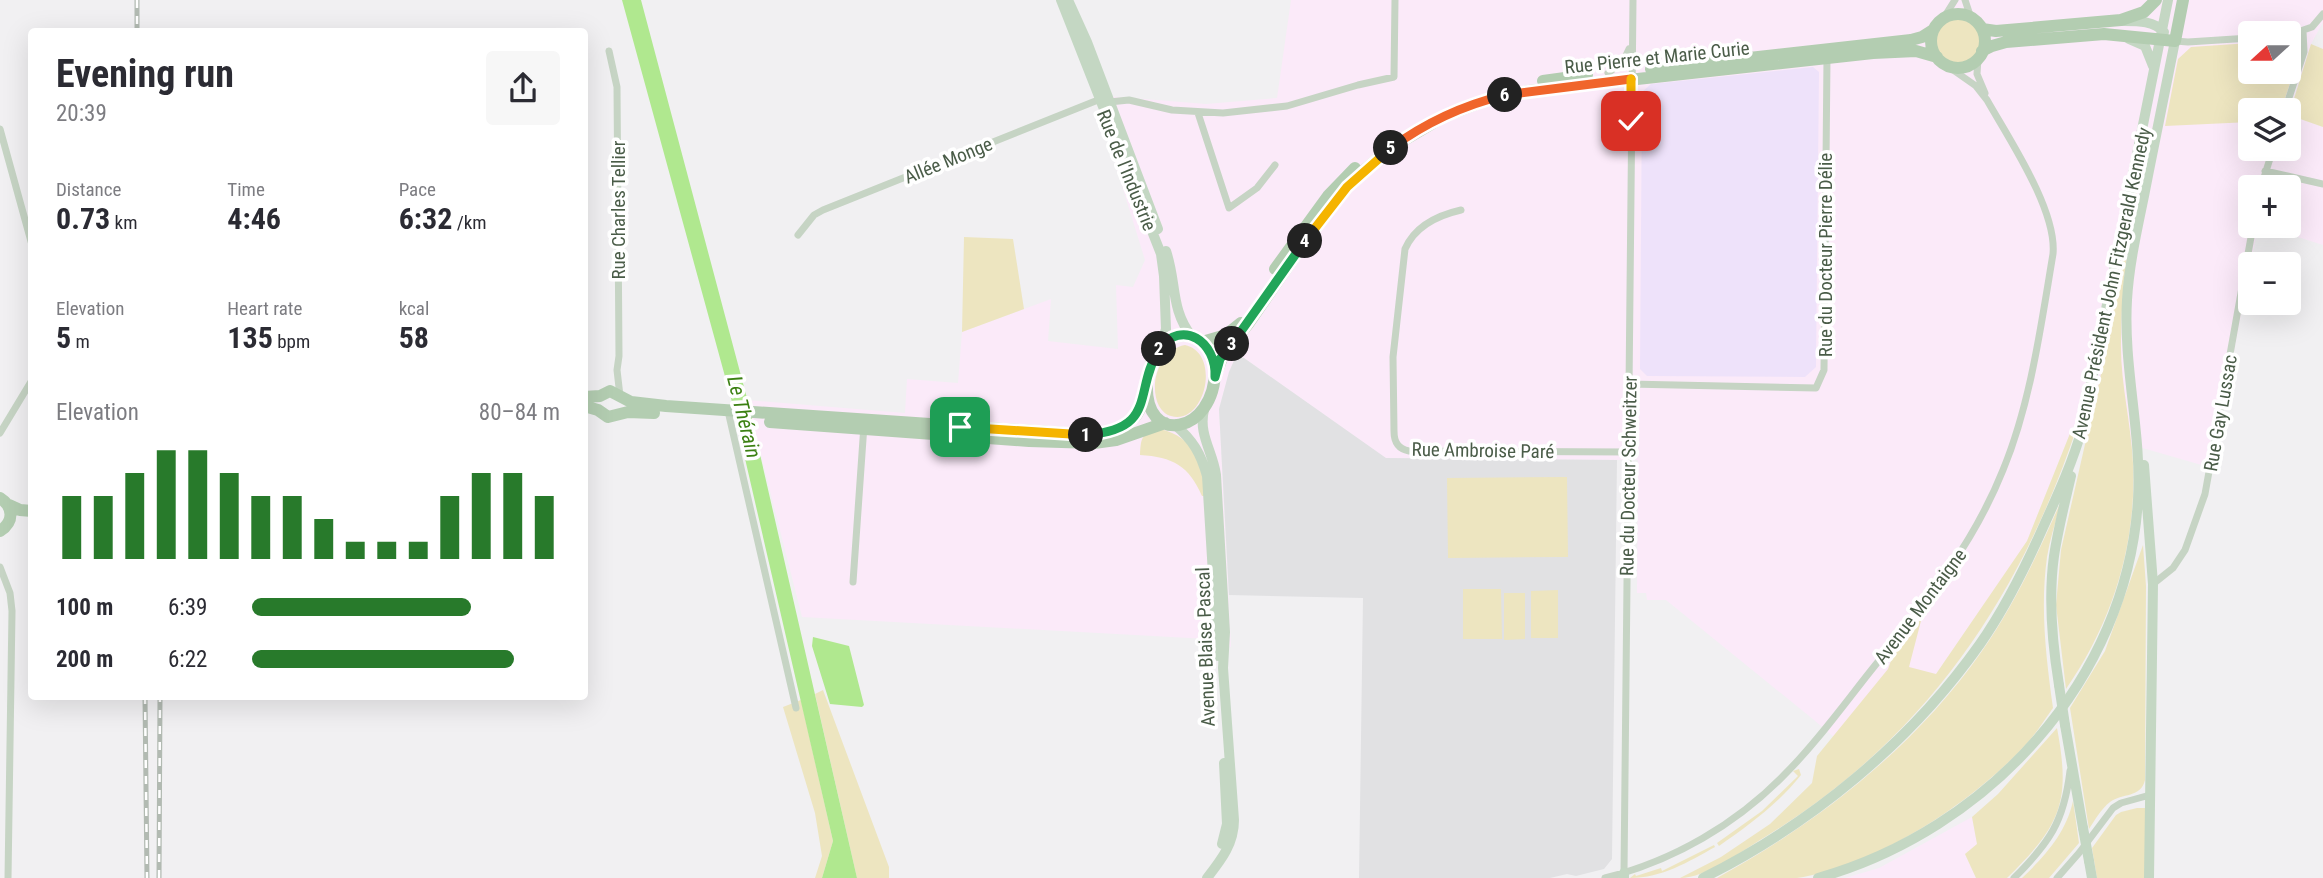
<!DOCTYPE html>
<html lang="en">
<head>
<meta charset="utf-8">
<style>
	body { margin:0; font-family:"Roboto Condensed",sans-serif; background:#f7f7f7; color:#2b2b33; height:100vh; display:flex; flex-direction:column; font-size:26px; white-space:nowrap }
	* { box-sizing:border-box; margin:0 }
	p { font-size:23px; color:#7c7c81 }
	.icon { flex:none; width:38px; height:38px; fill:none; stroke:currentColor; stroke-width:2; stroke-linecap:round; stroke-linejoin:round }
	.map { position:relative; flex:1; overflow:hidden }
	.sheet { position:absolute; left:28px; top:28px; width:560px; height:672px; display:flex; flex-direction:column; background:#fff; border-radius:7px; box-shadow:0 7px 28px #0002 }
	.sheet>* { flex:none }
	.needle { width:46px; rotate:249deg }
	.buttons { position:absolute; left:2238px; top:21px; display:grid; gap:14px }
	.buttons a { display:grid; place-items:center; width:63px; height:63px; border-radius:7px; background:#fff; box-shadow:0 7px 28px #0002; font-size:35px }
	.pin { position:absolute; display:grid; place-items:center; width:60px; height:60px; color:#fff; margin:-30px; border-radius:14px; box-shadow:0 4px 10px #0006 }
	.km { position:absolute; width:35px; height:35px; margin:-18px; border-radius:50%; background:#222; color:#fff; font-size:19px; line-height:35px; text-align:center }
	.round { display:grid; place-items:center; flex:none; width:74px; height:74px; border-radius:7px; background:#f7f7f7 }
	.overview { display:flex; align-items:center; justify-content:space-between; height:119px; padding:0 28px }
	h1 { font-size:38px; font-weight:700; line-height:52px }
	.metrics { display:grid; grid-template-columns:repeat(3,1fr); gap:10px; height:119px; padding:7px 28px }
	.metrics div { display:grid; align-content:center }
	.metrics b { font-size:30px; font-weight:700 }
	.metrics small { font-size:19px; font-weight:400 }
	.metrics p { font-size:19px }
	.chart { height:196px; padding:14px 28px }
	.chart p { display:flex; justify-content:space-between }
	.chart svg { width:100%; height:126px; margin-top:7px; stroke:#287a2b; stroke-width:6 }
	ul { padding:0 28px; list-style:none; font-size:23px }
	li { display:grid; grid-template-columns:112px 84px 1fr; align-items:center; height:52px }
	li i { height:18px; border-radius:9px; background:#287a2b }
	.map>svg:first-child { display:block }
	.commercial { fill:#fbeaf9; fill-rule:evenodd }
	.education { fill:#e1e1e3 }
	.medical { fill:#eee2fa }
	.green { fill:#ede5c0 }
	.water { fill:#b0e88f }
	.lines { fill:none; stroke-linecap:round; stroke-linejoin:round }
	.street { stroke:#c6d4c4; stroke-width:7 }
	.secondary { stroke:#c4d7c3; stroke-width:10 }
	.primary { stroke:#b3cdb1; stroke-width:12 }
	.rail-casing { stroke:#b2bab2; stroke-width:5 }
	.rail { stroke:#fff; stroke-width:2.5; stroke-dasharray:8; stroke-linecap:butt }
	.secondary-bridge { stroke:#c4d7c3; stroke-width:10 }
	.split-1-casing { stroke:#fff; stroke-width:14 }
	.split-2-casing { stroke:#fff; stroke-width:14 }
	.split-3-casing { stroke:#fff; stroke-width:14 }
	.split-4-casing { stroke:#fff; stroke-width:14 }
	.split-5-casing { stroke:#fff; stroke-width:14 }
	.split-6-casing { stroke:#fff; stroke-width:14 }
	.split-7-casing { stroke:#fff; stroke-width:14 }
	.split-8-casing { stroke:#fff; stroke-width:14 }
	.split-1 { stroke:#f5b400; stroke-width:9 }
	.split-2 { stroke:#22a559; stroke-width:9 }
	.split-3 { stroke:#22a559; stroke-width:9 }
	.split-4 { stroke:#22a559; stroke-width:9 }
	.split-5 { stroke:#f5b400; stroke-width:9 }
	.split-6 { stroke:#f0652b; stroke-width:9 }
	.split-7 { stroke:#f0652b; stroke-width:9 }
	.split-8 { stroke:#f5b400; stroke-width:9 }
	.labels { text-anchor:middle; stroke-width:7; stroke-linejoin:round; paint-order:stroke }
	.street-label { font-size:19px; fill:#4a5c48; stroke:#fff }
	.water-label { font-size:21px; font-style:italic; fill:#3b8012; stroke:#fff }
</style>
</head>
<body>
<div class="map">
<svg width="2323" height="878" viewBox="0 0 2323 878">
	<rect width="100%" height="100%" fill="#f1f0f2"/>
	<path class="commercial" d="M1291,0H2323V22L2311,44L2289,112V110H2250V149H2289V115L2323,127V245L2263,226H2289V187H2250V226H2258L2212,468L2146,449L2071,431L2027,541L2012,564L1936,674L1857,757L1814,720L1666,600H1647L1646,593H1637L1638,460L1385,458L1244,358L1236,356L1229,372L1219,409L1231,647L1208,639L802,617L747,400L905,413L907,379L958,383L962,332L1051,299L1048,341L1118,349L1116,285L1133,287L1145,260L1094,95L1206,104L1277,98ZM2250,33H2289V72H2250Z
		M1972,817L1977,844L1965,854L1976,878H1845L1879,868Z"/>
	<path class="education" d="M1236,356L1244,358L1386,458L1617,460L1612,859L1604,869L1576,876L1567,874L1550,878H1359L1363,598L1229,595L1219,409L1229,372Z"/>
	<path class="medical" d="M1813,67L1819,72L1816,367L1805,377L1647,376L1640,369L1642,92L1651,84Z"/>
	<path class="green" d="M1936 41a22 22 0 1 1 44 0a22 22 0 1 1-44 0Z
		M2289,41H2295L2301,51L2281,110H2250V122L2165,126L2178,59L2191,47L2250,43V72H2289Z
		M2311,44L2323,49V127L2289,115Z
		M2143,150H2145C2133,213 2121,277 2121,341C2120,382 2131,422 2133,463C2137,544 2112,623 2066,689L2056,605L2061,550L2103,365Z
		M964,237L1013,239L1024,309L962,332Z
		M1185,345C1222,353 1205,426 1171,416C1166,415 1162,411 1159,406C1148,384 1160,349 1185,345Z
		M2078,424C2020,599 1924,740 1765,837C1742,851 1706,878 1680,878L1721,857L1770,824L1812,783L1817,756L1888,669L1893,655L1922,617L1909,667L1936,674L2027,541L2071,431Z
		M1160,429C1196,437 1201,465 1206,496H1202C1189,466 1173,457 1140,455C1141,435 1142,435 1160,429Z
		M1567,477L1568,557L1448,558L1447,478Z
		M2062,499C2057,518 2050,538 2047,557C2040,608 2046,657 2053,708C2045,719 2037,732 2028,742C1975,801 1877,866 1797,878C1772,878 1743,878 1717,878C1819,822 1915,747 1982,651C2015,604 2039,551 2062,499Z
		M2143,545L2146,586L2145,780C2141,798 2122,793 2110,802C2101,809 2095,820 2089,829L2070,708L2105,651Z
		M1463,589H1501L1502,639H1463Z
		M1558,590V638H1531V591Z
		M1504,593H1525V639L1504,640Z
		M823,690L889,867V878H857L815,694Z
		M801,700L833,841L822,878H815L822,856L815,813L783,707Z
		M2057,728C2071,802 2061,825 2007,878H1976L1965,854L1977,844L1972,817L1998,794Z
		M1799,769L1801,775C1778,804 1749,825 1719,846L1717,843L1762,811L1798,776L1793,771Z
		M2073,801L2079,843L2049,878H2022C2045,856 2066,833 2073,801Z
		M2137,808H2146L2145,878H2097L2092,848L2116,815L2121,812Z
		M1714,845L1715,847C1688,862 1662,878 1630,878L1635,874L1636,876L1661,868L1662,871Z"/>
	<path class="water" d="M622,0H641L748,402L857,878H822L833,841L732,402Z
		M813,637L849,646L864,705L862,707L830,704L812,646Z"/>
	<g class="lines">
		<path class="street" d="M1965,0L1971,18
			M1943,19L1955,0
			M2289,35L2312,27L2323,14
			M2175,41L2188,42L2250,38
			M609,51L617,87L619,356L617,370L620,396
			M1978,58L1977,74L1985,93
			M1608,73L1623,62L1629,49
			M1109,102L1129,100L1172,110L1223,113L1287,106L1358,85L1394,77L1395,0
			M2285,110L2304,52L2303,31
			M1198,113L1229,208L1257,188L1275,165
			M0,129L32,245
			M2265,171L2323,184
			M2261,187L2273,149
			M1461,210C1439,215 1415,226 1405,249L1393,357L1394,431C1394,442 1398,449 1409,451L1628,452
			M798,235L814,215L823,210L1103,98
			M1629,384L1816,388L1824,370L1827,58
			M728,411L796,708
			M0,433L32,380
			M0,567L10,593L12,611L8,878
			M853,582L864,425
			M2153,584L2173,568L2185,550L2205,494L2253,226
			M1624,873L1633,0
			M1605,878C1673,861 1737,824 1786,773C1819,740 1847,700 1877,663C1927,601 1973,545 2003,470C2031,402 2041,325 2053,254C2057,210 2009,139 1987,100L1976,86L1946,65
			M2014,878C2049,843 2064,822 2070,771
			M2057,878L2079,853L2113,808L2121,803L2150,795"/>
		<path class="secondary" d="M1061,0L1161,254L1164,276L1166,329L1161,345
			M1068,0L1087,42L1158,229
			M2124,21C2139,21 2154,21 2164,32
			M2129,39L2145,46L2153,66
			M1166,251C1177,283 1170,309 1192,337
			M1204,410C1198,434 1213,452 1216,475L1225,632L1223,668L1234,820C1234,844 1221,860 1207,878
			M1175,425C1193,440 1201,454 1207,476L1218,656
			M2144,465L2153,584L2149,878
			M2059,685C2052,642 2048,599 2054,556C2058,529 2065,502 2071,476
			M2065,725L2083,828
			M1222,844L1227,824L1224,763
			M2089,861L2092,878
			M1624,873V878
			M1703,878C1811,824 1910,743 1980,644C2006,607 2027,564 2045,523C2059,492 2073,461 2082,429L2168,0
			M1818,878C1988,830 2127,680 2138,500C2142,433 2123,367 2127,300C2129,265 2137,230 2144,196C2154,144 2165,92 2175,41"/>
		<path class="primary" d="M1931 41a27 27 0 1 1 54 0a27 27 0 1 1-54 0Z
			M1982,29L1996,31L2121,20L2144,12L2156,0
			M1982,51L1992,46L2006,42L2104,34L2175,41L2183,0
			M1651,69L1911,40L1922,37L1933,30
			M1543,81L1587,75
			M1275,269L1328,196L1355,168
			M1202,342L1226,335L1241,323
			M1215,377L1223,355L1248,324L1316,226L1341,193L1362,172L1392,147L1443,117L1484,101L1529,91L1873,53L1916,51L1937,57
			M584,397L600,396L610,391L631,402L666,406L1092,435C1107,433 1124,429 1135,417C1153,395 1141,342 1177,336C1186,334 1196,337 1203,342C1211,348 1215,359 1215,370C1215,434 1143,448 1147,382
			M584,406L598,410L608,417L628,412L654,413
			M770,422L1029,441L1094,443L1116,440L1165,423
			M0,498C14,507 14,522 0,531
			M9,505L20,510L32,511"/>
		<defs>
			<path id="rail" d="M137,0V32
				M145,696L147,878
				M159,878L160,696"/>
		</defs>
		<use href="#rail" class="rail-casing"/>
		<use href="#rail" class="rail"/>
		<path class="secondary-bridge" d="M2059,685L2065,725
			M2083,828L2089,861"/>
	</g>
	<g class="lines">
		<defs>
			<path id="split-1" d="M960,427L1086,435"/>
			<path id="split-2" d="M1086,435C1158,429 1133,393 1159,349"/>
			<path id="split-3" d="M1159,349C1182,318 1217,342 1215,377L1220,359L1232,344"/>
			<path id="split-4" d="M1232,344L1305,241"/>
			<path id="split-5" d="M1305,241L1347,187L1391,148"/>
			<path id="split-6" d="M1391,148C1425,123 1464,105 1505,95"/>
			<path id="split-7" d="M1505,95L1631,79"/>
			<path id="split-8" d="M1631,79V121"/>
		</defs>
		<use href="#split-1" class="split-1-casing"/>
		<use href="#split-2" class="split-2-casing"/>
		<use href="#split-3" class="split-3-casing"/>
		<use href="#split-4" class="split-4-casing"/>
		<use href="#split-5" class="split-5-casing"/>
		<use href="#split-6" class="split-6-casing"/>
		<use href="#split-7" class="split-7-casing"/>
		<use href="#split-8" class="split-8-casing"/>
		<use href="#split-1" class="split-1"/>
		<use href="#split-2" class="split-2"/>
		<use href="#split-3" class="split-3"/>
		<use href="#split-4" class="split-4"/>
		<use href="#split-5" class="split-5"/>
		<use href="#split-6" class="split-6"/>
		<use href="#split-7" class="split-7"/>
		<use href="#split-8" class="split-8"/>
	</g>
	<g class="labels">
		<g class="street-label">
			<text transform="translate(1657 57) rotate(-6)" y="7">Rue Pierre et Marie Curie</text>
			<text transform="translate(948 160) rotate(-22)" y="7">Allée Monge</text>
			<text transform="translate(1127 170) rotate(68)" y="7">Rue de l'Industrie</text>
			<text transform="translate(618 210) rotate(-90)" y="7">Rue Charles Tellier</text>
			<text transform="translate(1825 255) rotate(-90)" y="7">Rue du Docteur Pierre Délie</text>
			<text transform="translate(2111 283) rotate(-78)" y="7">Avenue Président John Fitzgerald Kennedy</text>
			<text transform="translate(2220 413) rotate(-80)" y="7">Rue Gay Lussac</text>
			<text transform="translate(1483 450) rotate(1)" y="7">Rue Ambroise Paré</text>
			<text transform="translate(1628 476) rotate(-89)" y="7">Rue du Docteur Schweitzer</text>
			<text transform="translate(1920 606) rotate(-53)" y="7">Avenue Montaigne</text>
			<text transform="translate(1205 647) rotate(-92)" y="7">Avenue Blaise Pascal</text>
		</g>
		<g class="water-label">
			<text transform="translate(744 417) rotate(76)" y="7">Le Thérain</text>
		</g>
	</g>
</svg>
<div class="buttons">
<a><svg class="needle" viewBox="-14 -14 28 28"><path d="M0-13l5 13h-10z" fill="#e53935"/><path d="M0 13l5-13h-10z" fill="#7c7c81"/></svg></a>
<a><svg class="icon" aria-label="layers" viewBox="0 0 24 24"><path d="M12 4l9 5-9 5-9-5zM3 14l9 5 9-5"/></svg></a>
<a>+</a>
<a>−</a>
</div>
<div class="pin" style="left:960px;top:427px;background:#1e9e55"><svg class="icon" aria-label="arrive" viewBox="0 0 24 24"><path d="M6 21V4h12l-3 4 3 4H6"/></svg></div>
<div class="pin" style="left:1631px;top:121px;background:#d93025"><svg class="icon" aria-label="check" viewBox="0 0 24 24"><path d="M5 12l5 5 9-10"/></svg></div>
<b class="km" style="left:1086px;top:435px">1</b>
<b class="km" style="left:1159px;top:349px">2</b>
<b class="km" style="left:1232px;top:344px">3</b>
<b class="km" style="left:1305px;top:241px">4</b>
<b class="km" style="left:1391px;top:148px">5</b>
<b class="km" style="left:1505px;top:95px">6</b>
<section class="sheet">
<div class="overview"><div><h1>Evening run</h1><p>20:39</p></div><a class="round"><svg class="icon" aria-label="share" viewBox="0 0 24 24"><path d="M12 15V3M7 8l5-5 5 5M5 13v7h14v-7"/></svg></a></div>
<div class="metrics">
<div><p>Distance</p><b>0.73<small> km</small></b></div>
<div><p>Time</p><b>4:46</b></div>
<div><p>Pace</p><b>6:32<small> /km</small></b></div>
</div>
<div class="metrics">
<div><p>Elevation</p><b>5<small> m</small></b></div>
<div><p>Heart rate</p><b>135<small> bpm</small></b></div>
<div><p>kcal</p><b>58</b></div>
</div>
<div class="chart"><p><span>Elevation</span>80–84 m</p>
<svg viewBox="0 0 160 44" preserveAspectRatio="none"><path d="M5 44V22M15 44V22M25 44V14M35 44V6M45 44V6M55 44V14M65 44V22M75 44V22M85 44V30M95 44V38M105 44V38M115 44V38M125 44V22M135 44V14M145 44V14M155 44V22"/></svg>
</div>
<ul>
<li><b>100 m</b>6:39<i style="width:71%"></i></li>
<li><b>200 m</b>6:22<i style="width:85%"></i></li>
</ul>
</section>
</div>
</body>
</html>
